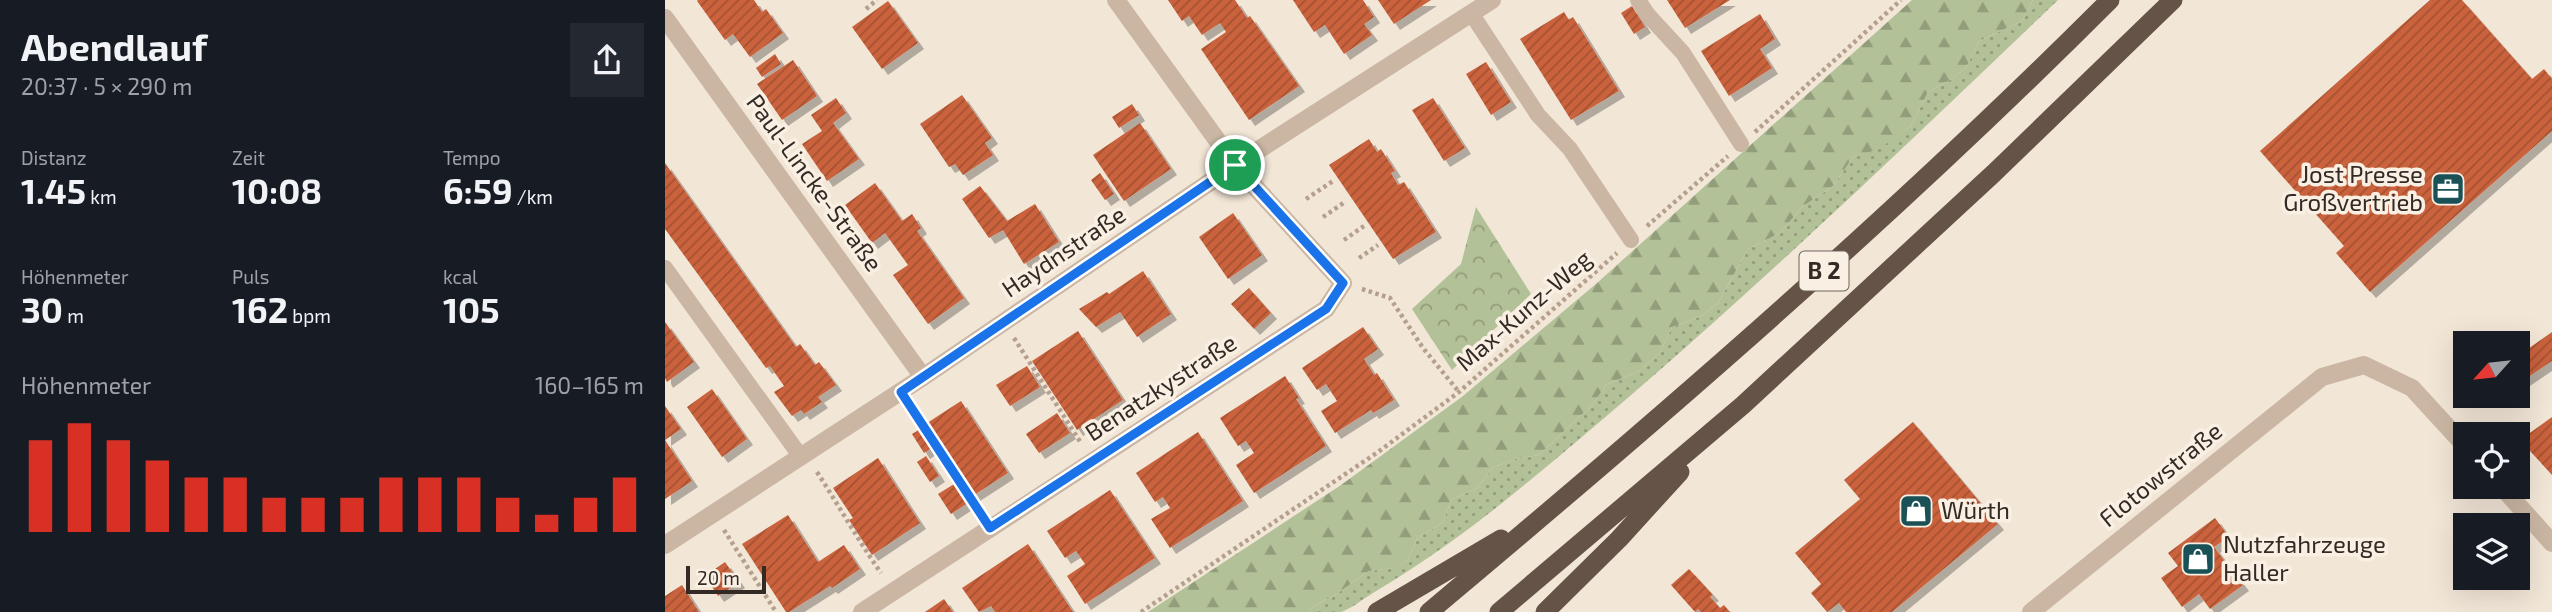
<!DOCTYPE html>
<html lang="de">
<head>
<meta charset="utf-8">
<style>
	body { margin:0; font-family:"Exo 2",sans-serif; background:#242831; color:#f1f3f6; height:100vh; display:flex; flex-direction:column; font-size:26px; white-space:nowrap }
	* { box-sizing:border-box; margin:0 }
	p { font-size:23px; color:#9ea1a6 }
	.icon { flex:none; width:38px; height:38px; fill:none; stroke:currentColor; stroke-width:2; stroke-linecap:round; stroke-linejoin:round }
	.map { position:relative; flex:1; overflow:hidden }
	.panel { display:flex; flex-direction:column; background:#171b24; width:665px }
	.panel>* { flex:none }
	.needle { width:46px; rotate:243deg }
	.controls { position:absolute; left:1788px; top:331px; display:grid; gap:14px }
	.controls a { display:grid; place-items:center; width:77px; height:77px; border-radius:0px; background:#171b24; box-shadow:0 7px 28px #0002; font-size:35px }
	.scale { position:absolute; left:21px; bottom:18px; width:80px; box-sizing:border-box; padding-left:7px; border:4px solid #342a25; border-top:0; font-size:19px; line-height:24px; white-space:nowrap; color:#342a25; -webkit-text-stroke:5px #f9f0e3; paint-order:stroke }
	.pin { position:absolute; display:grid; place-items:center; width:60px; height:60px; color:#fff; margin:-30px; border:4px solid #fff; border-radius:50%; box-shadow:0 2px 7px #0007 }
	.round { display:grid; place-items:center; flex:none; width:74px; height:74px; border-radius:0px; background:#242831 }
	.head { display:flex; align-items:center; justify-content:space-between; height:119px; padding:0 21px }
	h1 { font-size:38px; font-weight:700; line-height:52px }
	.stats { display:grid; grid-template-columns:repeat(3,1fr); gap:10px; height:119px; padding:7px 21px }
	.stats div { display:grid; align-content:center }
	.stats b { font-size:35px; font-weight:700 }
	.stats small { font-size:19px; font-weight:400 }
	.stats p { font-size:19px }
	.chart { height:196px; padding:14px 21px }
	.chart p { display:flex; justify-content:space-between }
	.chart svg { width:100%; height:126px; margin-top:7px; stroke:#d93025; stroke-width:6 }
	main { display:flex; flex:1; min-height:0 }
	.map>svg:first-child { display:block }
	.grass { fill:url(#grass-dots) }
	.forest { fill:url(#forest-firs) }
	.park { fill:url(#park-crowns) }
	.building { fill:url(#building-hatch); filter:url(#shadow) }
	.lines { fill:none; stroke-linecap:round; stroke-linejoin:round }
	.path { stroke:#b59f8d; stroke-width:4.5; stroke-dasharray:3.5 3.5; stroke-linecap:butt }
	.service { stroke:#cab6a3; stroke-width:16 }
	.minor { stroke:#cab6a3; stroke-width:18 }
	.tertiary { stroke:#cab6a3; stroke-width:18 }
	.trunk { stroke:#665348; stroke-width:19 }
	.route-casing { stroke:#fff; stroke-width:14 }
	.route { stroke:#1a73e8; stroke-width:9 }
	.labels { text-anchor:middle; stroke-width:7; stroke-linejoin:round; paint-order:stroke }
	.shield { fill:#f9f0e3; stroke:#6f655e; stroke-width:2 }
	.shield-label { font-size:23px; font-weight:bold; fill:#342a25 }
	.poi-label { font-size:24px; fill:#342a25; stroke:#f9f0e3; text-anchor:start }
	.street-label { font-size:24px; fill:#342a25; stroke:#f9f0e3 }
</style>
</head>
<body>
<main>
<section class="panel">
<div class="head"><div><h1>Abendlauf</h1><p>20:37 · 5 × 290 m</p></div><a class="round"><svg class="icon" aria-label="share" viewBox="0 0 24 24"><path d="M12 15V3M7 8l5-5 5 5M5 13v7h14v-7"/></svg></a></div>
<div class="stats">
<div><p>Distanz</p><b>1.45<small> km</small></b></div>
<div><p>Zeit</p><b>10:08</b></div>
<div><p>Tempo</p><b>6:59<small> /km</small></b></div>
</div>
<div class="stats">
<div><p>Höhenmeter</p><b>30<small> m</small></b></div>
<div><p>Puls</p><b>162<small> bpm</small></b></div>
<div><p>kcal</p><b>105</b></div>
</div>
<div class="chart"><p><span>Höhenmeter</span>160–165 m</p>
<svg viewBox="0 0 160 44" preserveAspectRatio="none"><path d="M5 44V12M15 44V6M25 44V12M35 44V19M45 44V25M55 44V25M65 44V32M75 44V32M85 44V32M95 44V25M105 44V25M115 44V25M125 44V32M135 44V38M145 44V32M155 44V25"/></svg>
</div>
</section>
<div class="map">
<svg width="1887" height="612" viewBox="0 0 1887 612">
	<defs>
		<pattern id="grass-dots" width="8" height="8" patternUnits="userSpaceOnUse" patternTransform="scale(1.75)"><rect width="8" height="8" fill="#b2c197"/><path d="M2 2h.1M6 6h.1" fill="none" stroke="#929d7b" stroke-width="1.8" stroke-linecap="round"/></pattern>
		<pattern id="forest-firs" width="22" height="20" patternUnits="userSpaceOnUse" patternTransform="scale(1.75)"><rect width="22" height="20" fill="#b2c197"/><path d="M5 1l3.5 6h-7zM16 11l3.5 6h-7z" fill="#929d7b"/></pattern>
		<pattern id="park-crowns" width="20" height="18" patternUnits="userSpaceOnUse" patternTransform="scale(1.75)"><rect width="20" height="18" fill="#b2c197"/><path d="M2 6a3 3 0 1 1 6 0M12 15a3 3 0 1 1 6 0" fill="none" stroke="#929d7b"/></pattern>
		<pattern id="building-hatch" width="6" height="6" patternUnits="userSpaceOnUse" patternTransform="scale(1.75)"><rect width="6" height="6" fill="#ca623c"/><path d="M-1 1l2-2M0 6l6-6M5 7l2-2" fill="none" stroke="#a55132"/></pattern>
		<filter id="shadow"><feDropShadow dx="6" dy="6" stdDeviation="0" flood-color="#0004"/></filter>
	</defs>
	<rect width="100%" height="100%" fill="#f2e6d7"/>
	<path class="grass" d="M1368,0H1393C1213,172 1032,346 837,503C796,536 753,566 708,593C698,599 686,609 676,612C667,612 654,612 644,612L649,606L670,595L704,571L727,568L742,561L752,539L778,522L786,500L812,488L827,468L850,459L874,455L927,405L942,384L973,372L995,353L1007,327L1037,316L1053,303L1083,249L1115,233L1137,207L1168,186L1188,157L1214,148L1245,127L1263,92L1285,80L1301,68L1314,41L1357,21Z"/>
	<path class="forest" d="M1247,0H1368L1357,21L1314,41L1301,68L1285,80L1263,92L1245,127L1214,149L1188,157L1168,186L1137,207L1115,233L1083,249L1053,303L1037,316L1007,327L995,353L973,372L942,384L927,405L874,455L850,459L827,468L812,488L786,500L778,522L752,539L742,561L728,568L704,571L670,595L649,606L644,612H483L676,485L798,396L932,283Z"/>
	<path class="park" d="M811,207L866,294L787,370L747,309L796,264Z"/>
	<path class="building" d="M33,0H89L97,12L101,9L118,33L85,57L68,34L60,40L32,1Z
		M503,0H570L582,18L585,16L634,86L584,120L536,49L561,32L555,23L537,35L524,16L517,21Z
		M628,0H698L709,17L699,24L707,35L679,54L660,25L649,32Z
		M713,0H766L729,24Z
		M1002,0H1065L1020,28Z
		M1765,0H1797L1867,79L1879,69L1887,79V131L1705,292L1671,253L1679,246L1595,151Z
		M223,1L253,43L217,69L187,27Z
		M967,6L980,27L969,34L956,13Z
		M899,12L904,20L908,17L954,91L906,120L855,39Z
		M1095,14L1110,39L1095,49L1107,68L1064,96L1036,51Z
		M110,54L116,64L97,77L91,68Z
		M128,60L152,96L117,120L92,84Z
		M821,62L846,102L826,115L801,74Z
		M297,95L327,138L320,143L328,155L298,175L290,164L284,167L255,124Z
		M171,98L181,113L168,123L194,159L162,181L137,144L157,131L146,115Z
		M768,98L800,148L779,161L747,110Z
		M467,104L474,115L454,128L447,117Z
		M475,123L506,169L459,201L428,155Z
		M704,139L712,152L716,149L730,171L726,173L733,185L739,182L771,232L728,259L664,165Z
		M0,163L131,347L135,344L150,365L154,362L171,385L153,397L157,402L139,414L136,410L127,416L109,392L119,386L105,366L101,368L0,229Z
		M435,173L449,194L440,200L426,180Z
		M210,183L237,221L247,214L256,228L252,231L299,298L263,324L228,275L243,265L220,233L207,243L180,205Z
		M315,186L342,221L370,204L394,242L359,264L338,230L324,238L297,199Z
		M568,213L597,255L563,279L534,237Z
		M478,271L506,314L472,337L455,312L431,327L414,309L442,292L444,294Z
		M584,288L606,313L589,329L566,304Z
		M0,322L29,362L2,382L0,378Z
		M698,327L713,349L699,359L709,375L712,373L729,400L708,413L706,410L670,433L656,411L672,401L661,384L652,390L637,368Z
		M413,331L458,400L412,430L367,361Z
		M1887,332V361L1853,384V356Z
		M362,366L375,387L345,406L331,385Z
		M620,376L634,398L631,399L661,446L589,493L571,465L589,453L581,441L573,446L555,418Z
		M47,389L82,439L57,457L22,407Z
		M296,401L343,473L306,497L259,425Z
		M0,406L16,429L0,440L27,481L0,499Z
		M392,413L405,433L374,453L361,434Z
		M1887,417V475L1855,440Z
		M1248,422L1333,524L1227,612H1181L1174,603L1162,612L1146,593L1156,584L1130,553L1195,499L1179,480Z
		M257,428L268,447L259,453L247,434Z
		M533,432L578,501L505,548L486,519L505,508L498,497L490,502L471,473Z
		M261,456L274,476L265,482L252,462Z
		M213,458L255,523L207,555L184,520L188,518L168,488Z
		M294,481L306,501L286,514L273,494Z
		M445,490L490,558L420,604L402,576L420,564L411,551L400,558L382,531Z
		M123,515L153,562L179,545L195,569L167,588L165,586L124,612H121L77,544Z
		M1550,518L1564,537L1549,547L1578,585L1545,609L1534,594L1517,607L1496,578L1513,566L1503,553Z
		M363,544L408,612H330L326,606L314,612L297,588Z
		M60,562L74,582L53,596L40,576Z
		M1024,569L1048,595L1045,597L1055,608L1059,605L1065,612H1036L1033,609L1030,612L1006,585Z
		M17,585L34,612H0V596Z
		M279,599L288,612H260Z"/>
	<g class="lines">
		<path class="path" d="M201,9L212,0
			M1090,132L1236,0
			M641,199L668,181
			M658,217L680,202
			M982,226L1063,156
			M679,240L699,226
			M694,258L713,245
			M697,289L725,298L758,348L794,392
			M349,338L416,443
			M247,409L313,510
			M152,472C174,506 193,540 216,573
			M59,530L111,612
			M476,612L713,452L794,392L952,253"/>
		<path class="service" d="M973,0L983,15L1018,53L1076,144
			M806,13L873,115L905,149L966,240
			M0,268L136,457"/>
		<path class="minor" d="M0,18L258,377
			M0,545L258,377L570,165L827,0
			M197,612L661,309L678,283L570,165L451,0"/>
		<path class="tertiary" d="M1836,486L1887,543
			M1366,612L1657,377L1699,365L1747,388L1801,447"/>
		<path class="trunk" d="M712,612L836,539
			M764,612C998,416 1229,216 1445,0
			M834,612L1078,405L1329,173L1508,0
			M880,612L954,539L1015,472"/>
	</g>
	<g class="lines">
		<defs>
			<path id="route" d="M570,165L678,283L661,309L325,528L236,392Z"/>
		</defs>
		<use href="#route" class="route-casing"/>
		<use href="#route" class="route"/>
	</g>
	<defs>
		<symbol id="office-square" viewBox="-11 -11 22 22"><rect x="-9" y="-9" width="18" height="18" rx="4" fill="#1a5157" stroke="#f9f0e3"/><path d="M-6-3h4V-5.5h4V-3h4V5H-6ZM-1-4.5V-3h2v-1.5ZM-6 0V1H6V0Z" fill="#fff"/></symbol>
		<symbol id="shop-square" viewBox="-11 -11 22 22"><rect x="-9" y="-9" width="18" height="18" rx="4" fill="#1a5157" stroke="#f9f0e3"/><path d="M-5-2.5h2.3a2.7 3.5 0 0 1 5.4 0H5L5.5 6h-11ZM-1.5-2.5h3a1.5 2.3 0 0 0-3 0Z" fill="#fff"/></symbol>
	</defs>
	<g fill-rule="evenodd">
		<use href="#office-square" x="1764" y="170" width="38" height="38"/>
		<use href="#shop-square" x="1232" y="492" width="38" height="38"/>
		<use href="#shop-square" x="1514" y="540" width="38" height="38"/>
	</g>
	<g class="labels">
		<rect class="shield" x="1134.5" y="251.5" width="49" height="39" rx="5"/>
		<g class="shield-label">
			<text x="1159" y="279">B 2</text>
		</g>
		<g class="poi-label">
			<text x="1758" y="183" text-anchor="end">Jost Presse<tspan x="1758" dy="28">Großvertrieb</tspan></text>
			<text x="1276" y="519">Würth</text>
			<text x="1558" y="553">Nutzfahrzeuge<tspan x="1558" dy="28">Haller</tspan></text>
		</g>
		<g class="street-label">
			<text transform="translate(149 183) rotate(54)" y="8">Paul-Lincke-Straße</text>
			<text transform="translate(399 252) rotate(-34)" y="8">Haydnstraße</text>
			<text transform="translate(859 311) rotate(-41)" y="8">Max-Kunz-Weg</text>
			<text transform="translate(496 388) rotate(-33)" y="8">Benatzkystraße</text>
			<text transform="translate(1496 475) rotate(-39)" y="8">Flotowstraße</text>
		</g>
	</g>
</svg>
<div class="controls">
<a><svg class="needle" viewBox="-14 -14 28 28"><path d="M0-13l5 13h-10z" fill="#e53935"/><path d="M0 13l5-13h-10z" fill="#9ea1a6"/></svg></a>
<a><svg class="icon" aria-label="locate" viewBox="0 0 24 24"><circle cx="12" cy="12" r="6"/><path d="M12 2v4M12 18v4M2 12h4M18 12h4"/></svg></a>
<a><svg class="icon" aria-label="layers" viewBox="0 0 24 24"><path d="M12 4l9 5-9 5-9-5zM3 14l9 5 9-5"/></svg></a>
</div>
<div class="scale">20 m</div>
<div class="pin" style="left:570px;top:165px;background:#1e9e55"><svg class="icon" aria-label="arrive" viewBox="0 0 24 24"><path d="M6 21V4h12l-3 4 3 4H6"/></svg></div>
</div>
</main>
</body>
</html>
